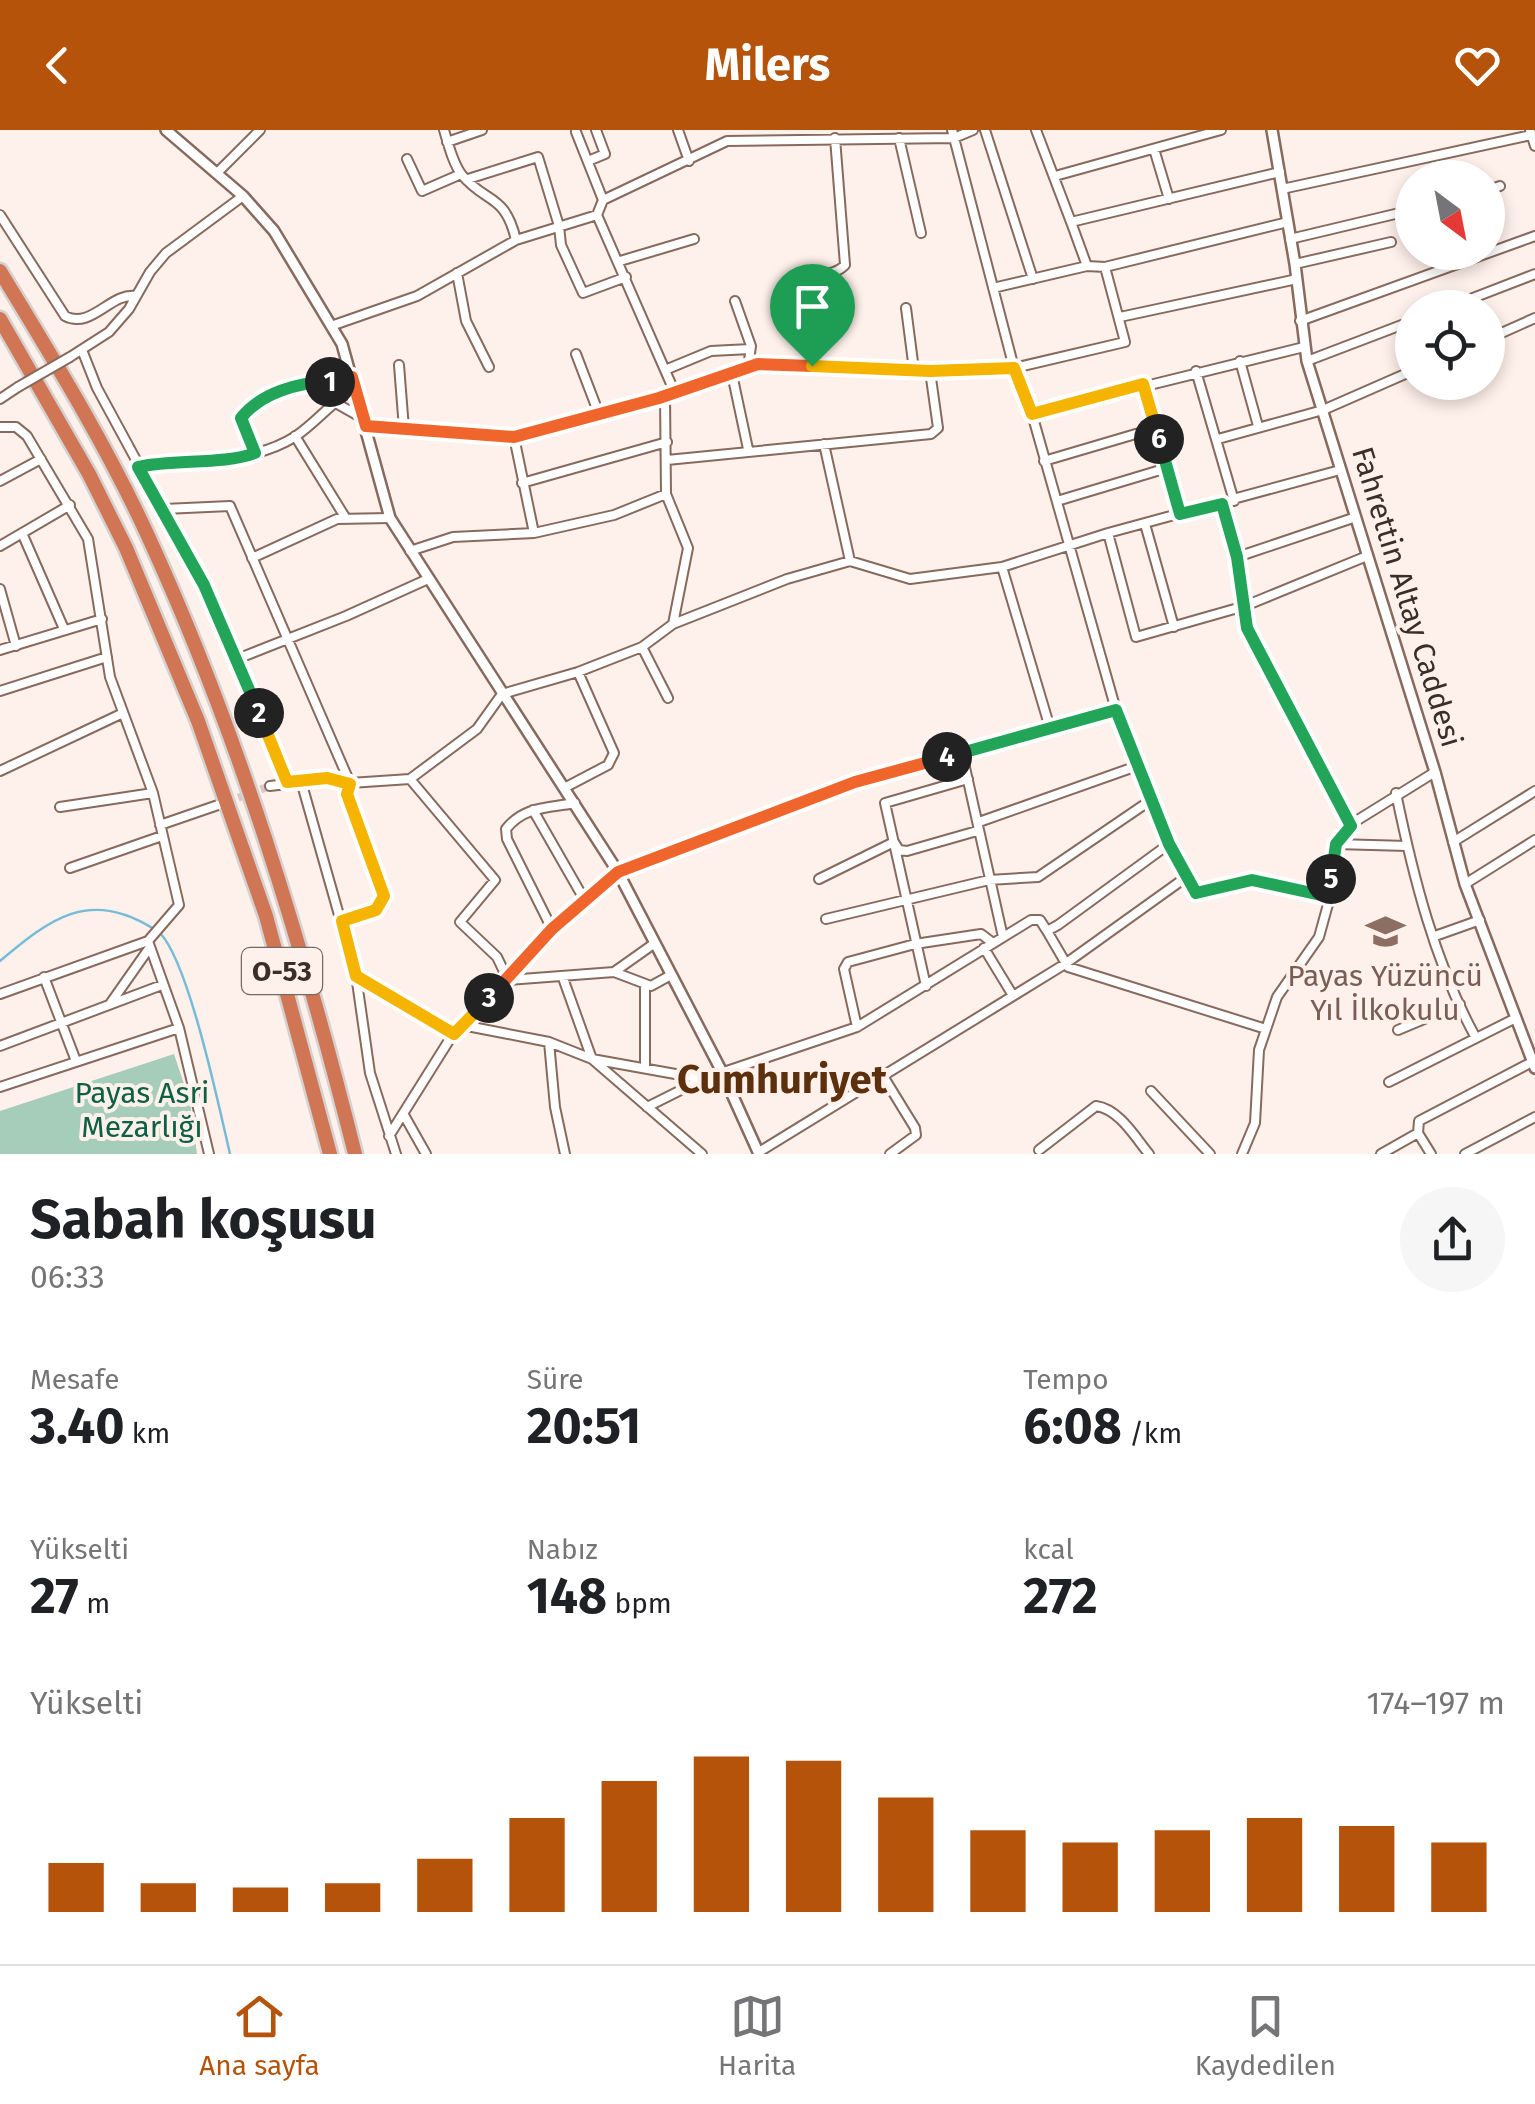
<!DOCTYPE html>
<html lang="tr">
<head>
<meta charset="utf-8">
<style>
	body { margin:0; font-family:"Fira Sans",sans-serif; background:#f6f6f6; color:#202124; height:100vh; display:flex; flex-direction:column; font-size:38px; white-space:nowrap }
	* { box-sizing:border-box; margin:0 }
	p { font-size:32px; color:#757577 }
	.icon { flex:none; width:55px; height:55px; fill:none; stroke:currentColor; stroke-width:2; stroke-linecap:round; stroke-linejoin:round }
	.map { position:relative; height:1024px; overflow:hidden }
	.details { display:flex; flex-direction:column; background:#fff; flex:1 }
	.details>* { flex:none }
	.needle { width:65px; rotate:148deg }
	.fabs { position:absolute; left:1395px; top:30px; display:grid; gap:20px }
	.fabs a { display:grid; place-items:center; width:110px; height:110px; border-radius:50%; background:#fff; box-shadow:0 5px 15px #0003; font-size:50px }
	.pin { position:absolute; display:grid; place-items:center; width:85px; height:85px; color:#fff; margin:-102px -42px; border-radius:50% 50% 50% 0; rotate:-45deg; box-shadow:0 0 10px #0007 }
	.pin .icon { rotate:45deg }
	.km { position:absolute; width:50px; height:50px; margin:-25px; border-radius:50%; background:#222; color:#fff; font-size:28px; line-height:50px; text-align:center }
	.round { display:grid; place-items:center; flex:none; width:105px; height:105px; border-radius:52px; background:#f6f6f6 }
	.summary { display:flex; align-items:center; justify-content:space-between; height:170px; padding:0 30px }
	h1 { font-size:55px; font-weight:700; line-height:75px }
	.metrics { display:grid; grid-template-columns:repeat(3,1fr); gap:15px; height:170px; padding:10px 30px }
	.metrics div { display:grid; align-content:center }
	.metrics b { font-size:50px; font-weight:700 }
	.metrics small { font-size:28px; font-weight:400 }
	.metrics p { font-size:28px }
	.chart { height:280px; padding:20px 30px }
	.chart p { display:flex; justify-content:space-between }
	.chart svg { width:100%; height:180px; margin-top:10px; stroke:#b45309; stroke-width:6 }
	header { display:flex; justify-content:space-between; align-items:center; height:130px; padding:0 30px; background:#b45309; color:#fff; font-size:45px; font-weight:700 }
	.dock { display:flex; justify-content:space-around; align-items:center; height:140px; border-top:2px solid #e0e0e0; background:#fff; font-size:28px; color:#757577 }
	.dock a { display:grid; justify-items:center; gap:5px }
	.dock .active { color:#b45309 }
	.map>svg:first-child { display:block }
	.green { fill:#a6cdb9 }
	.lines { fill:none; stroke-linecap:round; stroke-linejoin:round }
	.stream { stroke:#76bbd8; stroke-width:2.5 }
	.minor-tunnel { stroke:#d7c9c3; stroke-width:8; stroke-dasharray:8 4; stroke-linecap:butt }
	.minor-casing { stroke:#876a5d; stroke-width:12 }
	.tertiary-casing { stroke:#876a5d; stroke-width:14 }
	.motorway-casing { stroke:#d4d1d0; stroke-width:19 }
	.minor { stroke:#fff; stroke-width:8 }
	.tertiary { stroke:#fff; stroke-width:9 }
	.motorway { stroke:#d07654; stroke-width:14 }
	.minor-bridge-casing { stroke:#876a5d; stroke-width:12; stroke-linecap:butt }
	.minor-bridge { stroke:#fff; stroke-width:8 }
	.split-1-casing { stroke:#fff; stroke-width:20 }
	.split-2-casing { stroke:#fff; stroke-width:20 }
	.split-3-casing { stroke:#fff; stroke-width:20 }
	.split-4-casing { stroke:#fff; stroke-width:20 }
	.split-5-casing { stroke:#fff; stroke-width:20 }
	.split-6-casing { stroke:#fff; stroke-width:20 }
	.split-7-casing { stroke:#fff; stroke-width:20 }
	.split-1 { stroke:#f0652b; stroke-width:12 }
	.split-2 { stroke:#22a559; stroke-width:12 }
	.split-3 { stroke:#f5b400; stroke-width:12 }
	.split-4 { stroke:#f0652b; stroke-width:12 }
	.split-5 { stroke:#22a559; stroke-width:12 }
	.split-6 { stroke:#22a559; stroke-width:12 }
	.split-7 { stroke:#f5b400; stroke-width:12 }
	.labels { text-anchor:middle; stroke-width:8; stroke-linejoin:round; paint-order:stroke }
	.shield { fill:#fef0ea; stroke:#766863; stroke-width:2.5 }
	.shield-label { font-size:28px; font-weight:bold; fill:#3b2e29 }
	.street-label { font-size:30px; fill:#3b2e29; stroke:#fef0ea }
	.education-label { font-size:30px; fill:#785e54; stroke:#fef0ea }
	.park-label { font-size:30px; fill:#0c6043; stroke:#fef0ea }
	.district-label { font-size:40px; font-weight:bold; fill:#5d300d; stroke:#fef0ea }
</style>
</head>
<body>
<header><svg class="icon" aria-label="back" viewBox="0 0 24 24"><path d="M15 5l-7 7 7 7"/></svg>Milers<svg class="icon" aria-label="heart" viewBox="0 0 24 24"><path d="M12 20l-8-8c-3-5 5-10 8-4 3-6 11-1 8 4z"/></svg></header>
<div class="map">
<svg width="1535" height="1024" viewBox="0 0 1535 1024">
	<rect width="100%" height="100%" fill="#fef0ea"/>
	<path class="green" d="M174,924L190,972L197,1024H0V981Z"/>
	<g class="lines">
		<path class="stream" d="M160,803C189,833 219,977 230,1024
			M0,831C50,789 89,758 154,799"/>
		<path class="minor-tunnel" d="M227,672L270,656"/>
		<defs>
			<path id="minor" d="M444,0C448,13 453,34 462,45C486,74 505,63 516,110L597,85
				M678,0L689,31
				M952,0L1014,238L1032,284L1304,217
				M985,0L1033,149
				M1036,0L1071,92
				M1530,0L1535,16
				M576,2L603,70
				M899,8L921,103
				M447,12L482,0
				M1154,19L1169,69
				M407,29L422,61L461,44
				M588,31L605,24L596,0
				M217,43L260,0
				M1055,46L1221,0
				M468,49L538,27L559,96L561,115L583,163L626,147
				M1282,59L1531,5
				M1488,60L1500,56
				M0,85L65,186C91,200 111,162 136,166
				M1290,109L1412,80
				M620,131L694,109
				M1295,134L1391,112
				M1087,136L1071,92L1280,42
				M457,143L466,191L489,237
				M993,158L1087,136L1105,137L1288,92
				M735,171L751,216L748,238
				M906,178L914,240
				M1447,178L1535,144
				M1120,187L1297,149
				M1300,191L1535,106
				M331,196L417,166L516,110
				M1488,209L1535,188
				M82,220L97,258L204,455L287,652
				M576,224L599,284
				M70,227L109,202L129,179L150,142L166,123L243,66
				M1240,231L1258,296
				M1307,231L1412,191
				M399,235L404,299
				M812,236L793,154C806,140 831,150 845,135L835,8
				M665,240L711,221L750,219
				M1196,241L1234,371
				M732,244L748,319
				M1143,254L1181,384
				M675,263L597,85L603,70L727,11L954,8L973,0
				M665,266L666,364L688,418L673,494
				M0,269L18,257
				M334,272L364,289
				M1032,284L1116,580L1151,670
				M366,296L514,307L659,268L758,235L930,241L1014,238L1125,212L1105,137
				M0,297H16L27,306L88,409L110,547L153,663L179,775L148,811L179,898L209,1024
				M295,306L345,387
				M514,307L534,403L614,385L666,364
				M1218,309L1323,280L1412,241
				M824,314L850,431
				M255,323L241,289C269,253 313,257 352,247
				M667,330L931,304L938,298L930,241
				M1044,331L1156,298
				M138,337C191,326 248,337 296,306C318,291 333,270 356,258
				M0,351L41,329
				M522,353L667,312
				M1057,371L1167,338
				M1222,374L1237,427L1247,498L1351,696
				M164,379L230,376L350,653L347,664L385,766L376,780L342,791
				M1145,394L1174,497
				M22,403L64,499
				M1108,403L1136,507L1245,476L1367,426
				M0,416L70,375
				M410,421L453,407L534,403
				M1237,427L1356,387
				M252,428L337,389L390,388
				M1002,437L1050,598
				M0,459L16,516
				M642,517L668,568
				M0,520L102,489
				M237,529L346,486L428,449
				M0,561L107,527
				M962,624L1003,807
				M0,641L121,584
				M301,651L356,845L370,943L396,1024
				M270,656L327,649L350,653L410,649L477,599L502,564L578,542L642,517L673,494L787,449L850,431L910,449L1002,437L1108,403L1340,340
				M566,657L608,635L614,623L578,542
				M1396,663C1413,746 1435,834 1476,908
				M60,677L153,663
				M533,680L584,769
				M979,692L1137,636
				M160,695L218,675
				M1453,712L1535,661
				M1336,714L1407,716
				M70,738L162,706
				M819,749L894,712L899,720L907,721L977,701
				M1465,754L1535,710
				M826,789L989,750L1038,747L1151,670L1195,763L1252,750L1330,767
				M552,799L507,709L506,699C524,676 548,678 575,673
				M1047,801L1068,837L1266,899
				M1435,806L1480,790
				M984,818L1012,864
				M614,842L651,856L671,845
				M356,845L453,904
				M44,847L76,931
				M563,848L592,929L703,949
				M508,850L552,799L618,742L855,651L1116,580
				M508,850L614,842L655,813
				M926,856L885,673L968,649
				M0,864L148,811
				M110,874L150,817
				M462,895L549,912L592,929L702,1024
				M857,897L844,839L848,832L915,814L981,804L993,813
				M1398,900L1460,874
				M549,912L555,977L565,1024
				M0,916L162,855
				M645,937V855
				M883,946L915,998L916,1005L890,1024
				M1389,952L1514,889
				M0,957L179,898
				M1151,961L1210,1024
				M647,977L703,949L857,897L1031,790H1040L1047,801L1058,795L1169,714
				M404,985L426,1024
				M1418,1003L1431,1024
				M389,1006L453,904L508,850L497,827L460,792L495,750L410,649
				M1039,1020L1096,976C1119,979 1135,1007 1149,1024
				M759,1022L1065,834L1185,748
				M1242,1024L1255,993L1259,920L1277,867L1319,807L1330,767L1336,714L1356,691L1435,642
				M1381,1024L1418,1003L1419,991L1532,932
				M1465,1024L1535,987"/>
			<path id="tertiary" d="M166,0L243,66L274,101L342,214L390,388L618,742L722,942L759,1024
				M1272,0L1295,134L1307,231L1435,642L1465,754L1535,938"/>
			<path id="motorway" d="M0,141C52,227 106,314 148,406C239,604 302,813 355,1024
				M0,189L89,344L126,418L198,591L266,786L330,1024"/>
		</defs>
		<use href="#minor" class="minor-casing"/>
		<use href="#tertiary" class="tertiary-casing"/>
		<use href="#motorway" class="motorway-casing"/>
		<use href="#minor" class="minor"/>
		<use href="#tertiary" class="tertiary"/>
		<use href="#motorway" class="motorway"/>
		<defs>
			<path id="minor-bridge" d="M18,257L70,227"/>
		</defs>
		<use href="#minor-bridge" class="minor-bridge-casing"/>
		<use href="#minor-bridge" class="minor-bridge"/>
	</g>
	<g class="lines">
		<defs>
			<path id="split-1" d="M330,252L352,247L366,296L514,307L659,268L758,234L812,236"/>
			<path id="split-2" d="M259,583L204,455L138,337C175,329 224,335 255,323L241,288C261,263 298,252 330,252"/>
			<path id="split-3" d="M259,583L287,652L327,648L350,654L347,664L384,766L376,780L342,791L356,846L454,904L489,868"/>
			<path id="split-4" d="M489,868L552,799L618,742L855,652L947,627"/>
			<path id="split-5" d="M947,627L1116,580L1169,714L1196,763L1252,750L1330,767L1331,749"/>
			<path id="split-6" d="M1159,309L1180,384L1222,374L1237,427L1247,498L1351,696L1336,714L1331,749"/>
			<path id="split-7" d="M812,236L930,241L1014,238L1032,284L1143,254L1159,309"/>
		</defs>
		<use href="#split-1" class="split-1-casing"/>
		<use href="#split-2" class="split-2-casing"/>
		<use href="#split-3" class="split-3-casing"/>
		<use href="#split-4" class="split-4-casing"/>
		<use href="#split-5" class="split-5-casing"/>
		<use href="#split-6" class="split-6-casing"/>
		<use href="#split-7" class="split-7-casing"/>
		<use href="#split-1" class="split-1"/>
		<use href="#split-2" class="split-2"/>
		<use href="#split-3" class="split-3"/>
		<use href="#split-4" class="split-4"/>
		<use href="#split-5" class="split-5"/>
		<use href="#split-6" class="split-6"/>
		<use href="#split-7" class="split-7"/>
	</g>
	<defs>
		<symbol id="school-bare" viewBox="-9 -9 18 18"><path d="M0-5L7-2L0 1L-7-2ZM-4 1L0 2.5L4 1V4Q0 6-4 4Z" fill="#8d6e63" stroke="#fef0ea" stroke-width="2.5" paint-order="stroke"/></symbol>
	</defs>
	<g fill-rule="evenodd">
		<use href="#school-bare" x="1358" y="774" width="55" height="55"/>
	</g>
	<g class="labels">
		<rect class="shield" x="242" y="818" width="80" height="46" rx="8"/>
		<g class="shield-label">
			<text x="282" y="851">O-53</text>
		</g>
		<g class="street-label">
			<text transform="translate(1407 467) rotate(73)" y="10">Fahrettin Altay Caddesi</text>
		</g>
		<g class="education-label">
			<text x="1385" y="856">Payas Yüzüncü<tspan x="1385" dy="34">Yıl İlkokulu</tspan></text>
		</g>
		<g class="park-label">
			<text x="142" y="973">Payas Asri<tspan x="142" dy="34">Mezarlığı</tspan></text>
		</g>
		<g class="district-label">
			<text x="782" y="963">Cumhuriyet</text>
		</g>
	</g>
</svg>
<div class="fabs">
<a><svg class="needle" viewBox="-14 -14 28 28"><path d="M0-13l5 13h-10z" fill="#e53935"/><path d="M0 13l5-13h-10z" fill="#757577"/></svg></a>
<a><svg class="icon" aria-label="locate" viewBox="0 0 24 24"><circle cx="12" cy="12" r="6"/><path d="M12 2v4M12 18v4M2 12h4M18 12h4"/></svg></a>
</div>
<div class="pin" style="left:812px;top:236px;background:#1e9e55"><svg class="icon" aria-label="arrive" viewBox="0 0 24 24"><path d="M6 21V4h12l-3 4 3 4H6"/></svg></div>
<b class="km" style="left:330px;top:252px">1</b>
<b class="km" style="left:259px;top:583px">2</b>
<b class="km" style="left:489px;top:868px">3</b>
<b class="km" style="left:947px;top:627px">4</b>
<b class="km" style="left:1331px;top:749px">5</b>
<b class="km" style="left:1159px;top:309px">6</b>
</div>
<section class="details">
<div class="summary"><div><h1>Sabah koşusu</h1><p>06:33</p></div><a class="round"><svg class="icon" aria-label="share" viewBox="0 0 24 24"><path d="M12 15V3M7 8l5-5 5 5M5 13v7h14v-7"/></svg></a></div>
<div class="metrics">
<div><p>Mesafe</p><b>3.40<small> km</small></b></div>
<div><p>Süre</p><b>20:51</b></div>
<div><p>Tempo</p><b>6:08<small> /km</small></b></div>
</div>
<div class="metrics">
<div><p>Yükselti</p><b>27<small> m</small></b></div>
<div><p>Nabız</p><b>148<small> bpm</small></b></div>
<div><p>kcal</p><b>272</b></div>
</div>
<div class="chart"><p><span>Yükselti</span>174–197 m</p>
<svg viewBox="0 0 160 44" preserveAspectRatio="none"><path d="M5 44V32M15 44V37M25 44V38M35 44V37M45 44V31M55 44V21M65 44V12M75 44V6M85 44V7M95 44V16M105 44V24M115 44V27M125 44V24M135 44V21M145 44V23M155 44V27"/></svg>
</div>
</section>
<nav class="dock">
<a class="active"><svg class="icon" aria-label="home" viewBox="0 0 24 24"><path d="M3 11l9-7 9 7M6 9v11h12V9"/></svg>Ana sayfa</a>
<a><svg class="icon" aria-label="map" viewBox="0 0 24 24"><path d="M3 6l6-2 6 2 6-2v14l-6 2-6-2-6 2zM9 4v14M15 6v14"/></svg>Harita</a>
<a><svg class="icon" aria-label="saved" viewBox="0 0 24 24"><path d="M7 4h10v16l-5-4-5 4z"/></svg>Kaydedilen</a>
</nav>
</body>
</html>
